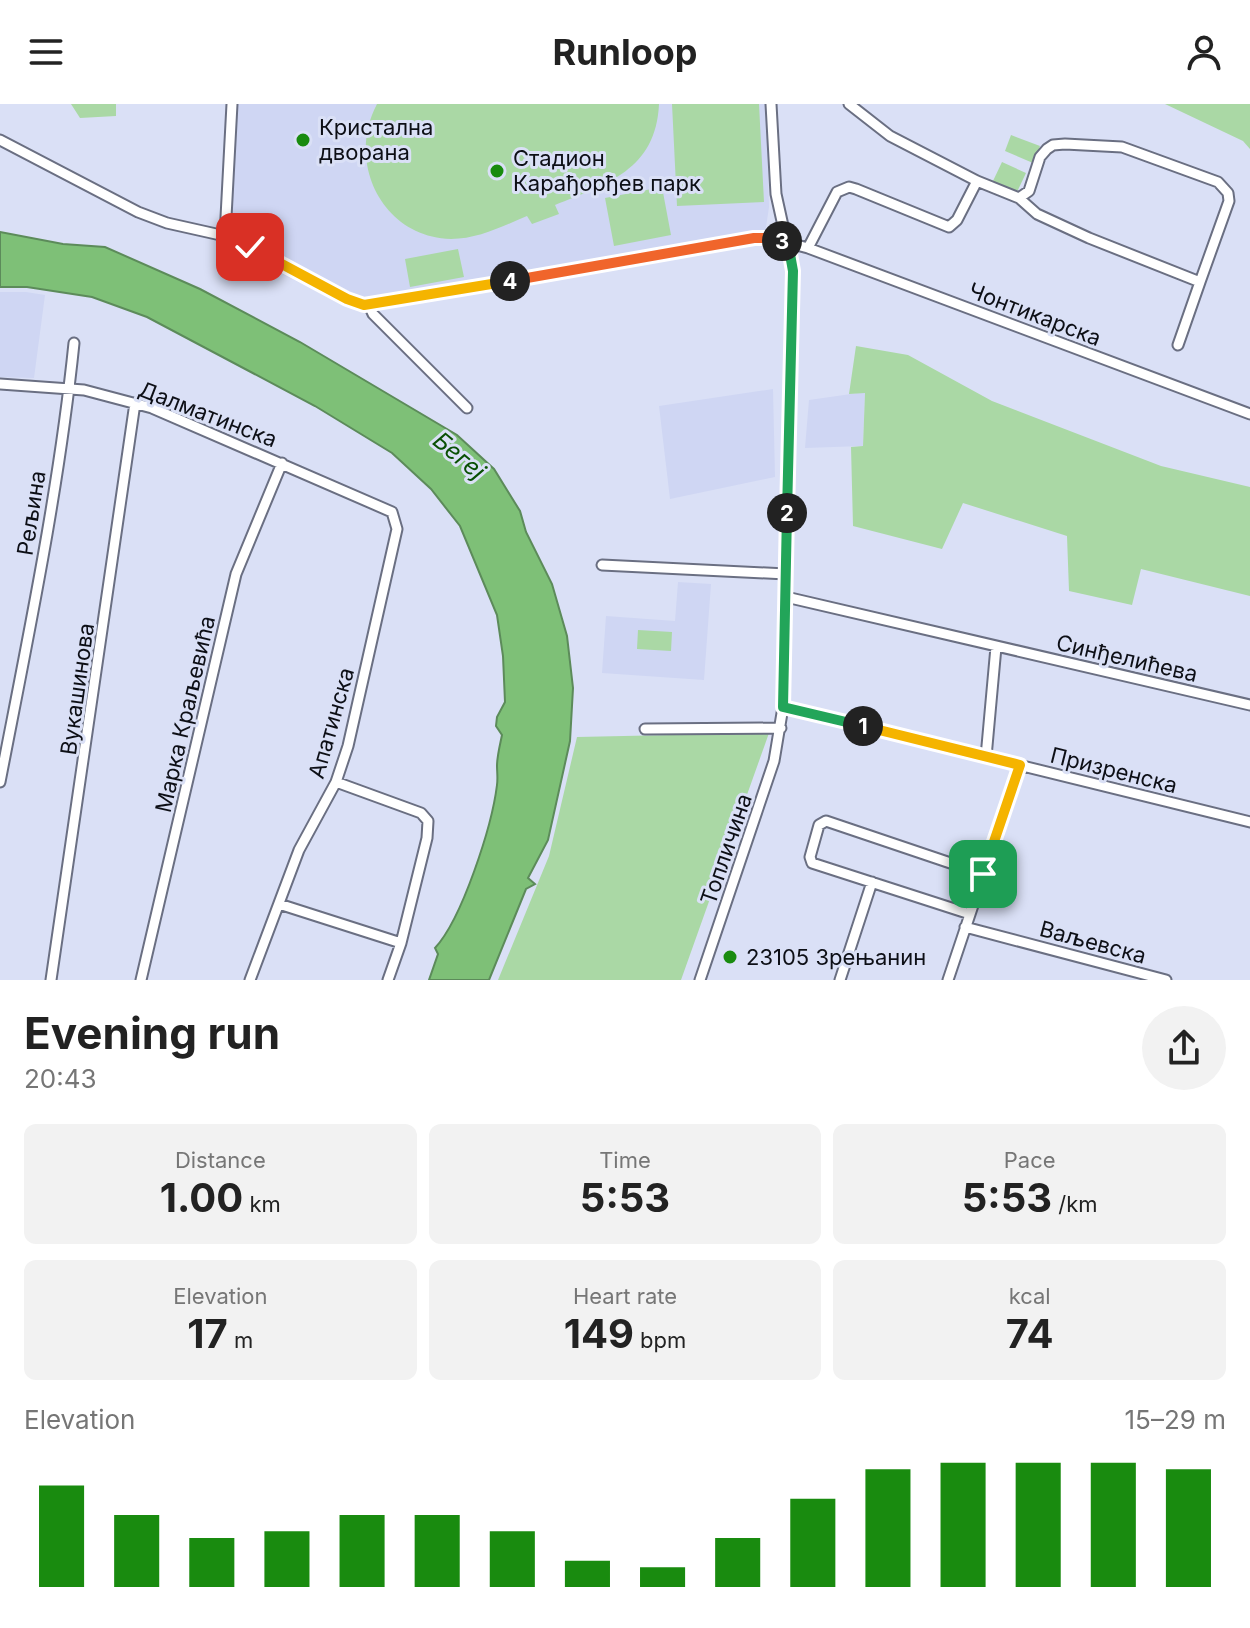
<!DOCTYPE html>
<html lang="en">
<head>
<meta charset="utf-8">
<style>
	body { margin:0; font-family:Inter,sans-serif; background:#f2f2f2; color:#222; height:100vh; display:flex; flex-direction:column; font-size:30px; white-space:nowrap }
	* { box-sizing:border-box; margin:0 }
	p { font-size:26px; color:#767676 }
	.icon { flex:none; width:44px; height:44px; fill:none; stroke:currentColor; stroke-width:2; stroke-linecap:round; stroke-linejoin:round }
	.map { position:relative; height:876px; overflow:hidden }
	.sheet { display:flex; flex-direction:column; background:#fff; flex:1 }
	.sheet>* { flex:none }
	.pin { position:absolute; display:grid; place-items:center; width:68px; height:68px; color:#fff; margin:-34px; border-radius:16px; box-shadow:0 4px 12px #0006 }
	.km { position:absolute; width:40px; height:40px; margin:-20px; border-radius:50%; background:#222; color:#fff; font-size:22px; line-height:40px; text-align:center }
	.round { display:grid; place-items:center; flex:none; width:84px; height:84px; border-radius:42px; background:#f2f2f2 }
	.head { display:flex; align-items:center; justify-content:space-between; height:136px; padding:0 24px }
	h1 { font-size:44px; font-weight:700; line-height:60px }
	.figures { display:grid; grid-template-columns:repeat(3,1fr); gap:12px; height:136px; padding:8px 24px }
	.figures div { display:grid; align-content:center; border-radius:12px; background:#f2f2f2; text-align:center }
	.figures b { font-size:40px; font-weight:700 }
	.figures small { font-size:22px; font-weight:400 }
	.figures p { font-size:22px }
	.chart { height:224px; padding:16px 24px }
	.chart p { display:flex; justify-content:space-between }
	.chart svg { width:100%; height:144px; margin-top:8px; stroke:#198b0f; stroke-width:6 }
	header { display:flex; justify-content:space-between; align-items:center; height:104px; padding:0 24px; background:#fff; font-size:36px; font-weight:700 }
	.map>svg:first-child { display:block }
	.built { fill:#cfd6f3 }
	.green { fill:#aad8a5 }
	.water { fill:#7ec077; stroke:#5c8b5a; stroke-width:2 }
	.lines { fill:none; stroke-linecap:round; stroke-linejoin:round }
	.street-casing { stroke:#6a6f82; stroke-width:13 }
	.street { stroke:#fff; stroke-width:9 }
	.split-1-casing { stroke:#fff; stroke-width:16 }
	.split-2-casing { stroke:#fff; stroke-width:16 }
	.split-3-casing { stroke:#fff; stroke-width:16 }
	.split-4-casing { stroke:#fff; stroke-width:16 }
	.split-5-casing { stroke:#fff; stroke-width:16 }
	.split-1 { stroke:#f5b400; stroke-width:10 }
	.split-2 { stroke:#22a559; stroke-width:10 }
	.split-3 { stroke:#22a559; stroke-width:10 }
	.split-4 { stroke:#f0652b; stroke-width:10 }
	.split-5 { stroke:#f5b400; stroke-width:10 }
	.poi-dot { fill:#198b0f; stroke:#dae0f6; stroke-width:3 }
	.labels { text-anchor:middle; stroke-width:6; stroke-linejoin:round; paint-order:stroke }
	.poi-label { font-size:22px; fill:#0d0f16; stroke:#dae0f6; text-anchor:start }
	.street-label { font-size:22px; fill:#0d0f16; stroke:#dae0f6 }
	.water-label { font-size:24px; font-style:italic; fill:#095004; stroke:#dae0f6 }
</style>
</head>
<body>
<header><svg class="icon" aria-label="menu" viewBox="0 0 24 24"><path d="M4 6h16M4 12h16M4 18h16"/></svg>Runloop<svg class="icon" aria-label="person" viewBox="0 0 24 24"><circle cx="12" cy="8" r="4"/><path d="M4 21q1-7 8-7t8 7"/></svg></header>
<div class="map">
<svg width="1250" height="876" viewBox="0 0 1250 876">
	<rect width="100%" height="100%" fill="#dae0f6"/>
	<path class="built" d="M234,0H766L769,103L765,130L342,200L220,139Z
		M0,188H26L45,191L34,274L0,273Z
		M773,285L775,373L670,395L659,302Z
		M865,288L863,342L805,344L809,296Z
		M678,478L711,480L704,576L602,569L606,512L675,517Z"/>
	<path class="green" d="M71,0H116V12L80,14Z
		M377,0H659C656,66 607,80 555,101L559,110L532,120L527,112C503,122 478,135 451,135C382,133 346,58 377,0Z
		M672,0H759L764,98L677,102Z
		M1165,0H1250V45L1243,37Z
		M1011,31L1040,42L1033,59L1005,47Z
		M1002,58L1026,69L1017,88L993,77Z
		M662,83L671,131L614,142L605,94Z
		M458,145L464,173L410,183L405,155Z
		M856,242L908,251L992,297L1161,362L1250,383V492L1141,465L1132,501L1069,487L1067,432L963,399L942,445L853,422L851,343L863,342L865,289L849,290Z
		M638,526L672,528L671,547L637,545Z
		M769,629L681,876H498L549,752L577,633Z"/>
	<path class="water" d="M0,128L63,140L105,143L200,185L300,238L457,331L494,365L520,407L526,428L552,480L567,532L573,584L570,637L548,736L528,774L535,780L526,785L489,876H429L438,850L435,844C462,815 492,722 497,681C498,674 497,668 497,662C497,652 500,641 502,631L496,622L497,613L505,598L503,552L497,511L460,422L431,385L392,349L315,302L147,213L92,193L27,183H0Z"/>
	<g class="lines">
		<defs>
			<path id="street" d="M849,0L890,32L977,77L1019,94L1037,110L1089,134L1200,178L1229,97L1228,89L1218,78L1122,43L1065,40L1053,41L1047,45L1040,53L1029,87L1019,94
				M0,36L138,108L167,119L225,132L359,200H375L754,134H770L808,144L1250,310
				M225,132L232,0
				M808,144L837,88L849,83L856,85L949,123L957,116L977,77
				M369,201L373,210L467,304
				M1178,241L1200,178
				M0,280L84,286L152,304L392,408L397,425L348,642L336,678L299,746L250,876
				M602,461L786,470
				M786,493L1250,601
				M783,603L1250,718
				M645,625L781,624
				M986,653L996,543
				M0,678C28,533 59,386 74,239
				M336,678L421,709L428,717L427,734L401,839L388,876
				M279,800L401,839
				M970,810L812,759L810,753L819,721L826,717L983,770
				M965,823L1166,876
				M51,876L135,299
				M141,876L236,470L282,359
				M700,876L774,657L783,603L793,167L776,90L771,0
				M840,876L872,778
				M948,876L1020,661"/>
		</defs>
		<use href="#street" class="street-casing"/>
		<use href="#street" class="street"/>
	</g>
	<g class="lines">
		<defs>
			<path id="split-1" d="M863,622L1020,661L983,770"/>
			<path id="split-2" d="M787,409L783,603L863,622"/>
			<path id="split-3" d="M782,137L788,139L793,167L787,409"/>
			<path id="split-4" d="M510,177L754,134H770L782,137"/>
			<path id="split-5" d="M250,143L347,195L364,201L510,177"/>
		</defs>
		<use href="#split-1" class="split-1-casing"/>
		<use href="#split-2" class="split-2-casing"/>
		<use href="#split-3" class="split-3-casing"/>
		<use href="#split-4" class="split-4-casing"/>
		<use href="#split-5" class="split-5-casing"/>
		<use href="#split-1" class="split-1"/>
		<use href="#split-2" class="split-2"/>
		<use href="#split-3" class="split-3"/>
		<use href="#split-4" class="split-4"/>
		<use href="#split-5" class="split-5"/>
	</g>
	<g class="poi-dot">
		<circle cx="303" cy="36" r="8"/>
		<circle cx="497" cy="67" r="8"/>
		<circle cx="730" cy="853" r="8"/>
	</g>
	<g class="labels">
		<g class="poi-label">
			<text x="319" y="31">Кристална<tspan x="319" dy="25">дворана</tspan></text>
			<text x="513" y="62">Стадион<tspan x="513" dy="25">Карађорђев парк</tspan></text>
			<text x="746" y="861">23105 Зрењанин</text>
		</g>
		<g class="street-label">
			<text transform="translate(1035 210) rotate(21)" y="8">Чонтикарска</text>
			<text transform="translate(208 310) rotate(21)" y="8">Далматинска</text>
			<text transform="translate(31 409) rotate(-81)" y="8">Рељина</text>
			<text transform="translate(1127 554) rotate(13)" y="8">Синђелићева</text>
			<text transform="translate(77 585) rotate(-82)" y="8">Вукашинова</text>
			<text transform="translate(185 610) rotate(-77)" y="8">Марка Краљевића</text>
			<text transform="translate(331 619) rotate(-74)" y="8">Апатинска</text>
			<text transform="translate(1114 666) rotate(14)" y="8">Призренска</text>
			<text transform="translate(726 745) rotate(-71)" y="8">Топличина</text>
			<text transform="translate(1093 838) rotate(15)" y="8">Ваљевска</text>
		</g>
		<g class="water-label">
			<text transform="translate(459 352) rotate(40)" y="8">Бегеј</text>
		</g>
	</g>
</svg>
<div class="pin" style="left:983px;top:770px;background:#1e9e55"><svg class="icon" aria-label="arrive" viewBox="0 0 24 24"><path d="M6 21V4h12l-3 4 3 4H6"/></svg></div>
<div class="pin" style="left:250px;top:143px;background:#d93025"><svg class="icon" aria-label="check" viewBox="0 0 24 24"><path d="M5 12l5 5 9-10"/></svg></div>
<b class="km" style="left:863px;top:622px">1</b>
<b class="km" style="left:787px;top:409px">2</b>
<b class="km" style="left:782px;top:137px">3</b>
<b class="km" style="left:510px;top:177px">4</b>
</div>
<section class="sheet">
<div class="head"><div><h1>Evening run</h1><p>20:43</p></div><a class="round"><svg class="icon" aria-label="share" viewBox="0 0 24 24"><path d="M12 15V3M7 8l5-5 5 5M5 13v7h14v-7"/></svg></a></div>
<div class="figures">
<div><p>Distance</p><b>1.00<small> km</small></b></div>
<div><p>Time</p><b>5:53</b></div>
<div><p>Pace</p><b>5:53<small> /km</small></b></div>
</div>
<div class="figures">
<div><p>Elevation</p><b>17<small> m</small></b></div>
<div><p>Heart rate</p><b>149<small> bpm</small></b></div>
<div><p>kcal</p><b>74</b></div>
</div>
<div class="chart"><p><span>Elevation</span>15–29 m</p>
<svg viewBox="0 0 160 44" preserveAspectRatio="none"><path d="M5 44V13M15 44V22M25 44V29M35 44V27M45 44V22M55 44V22M65 44V27M75 44V36M85 44V38M95 44V29M105 44V17M115 44V8M125 44V6M135 44V6M145 44V6M155 44V8"/></svg>
</div>
</section>
</body>
</html>
